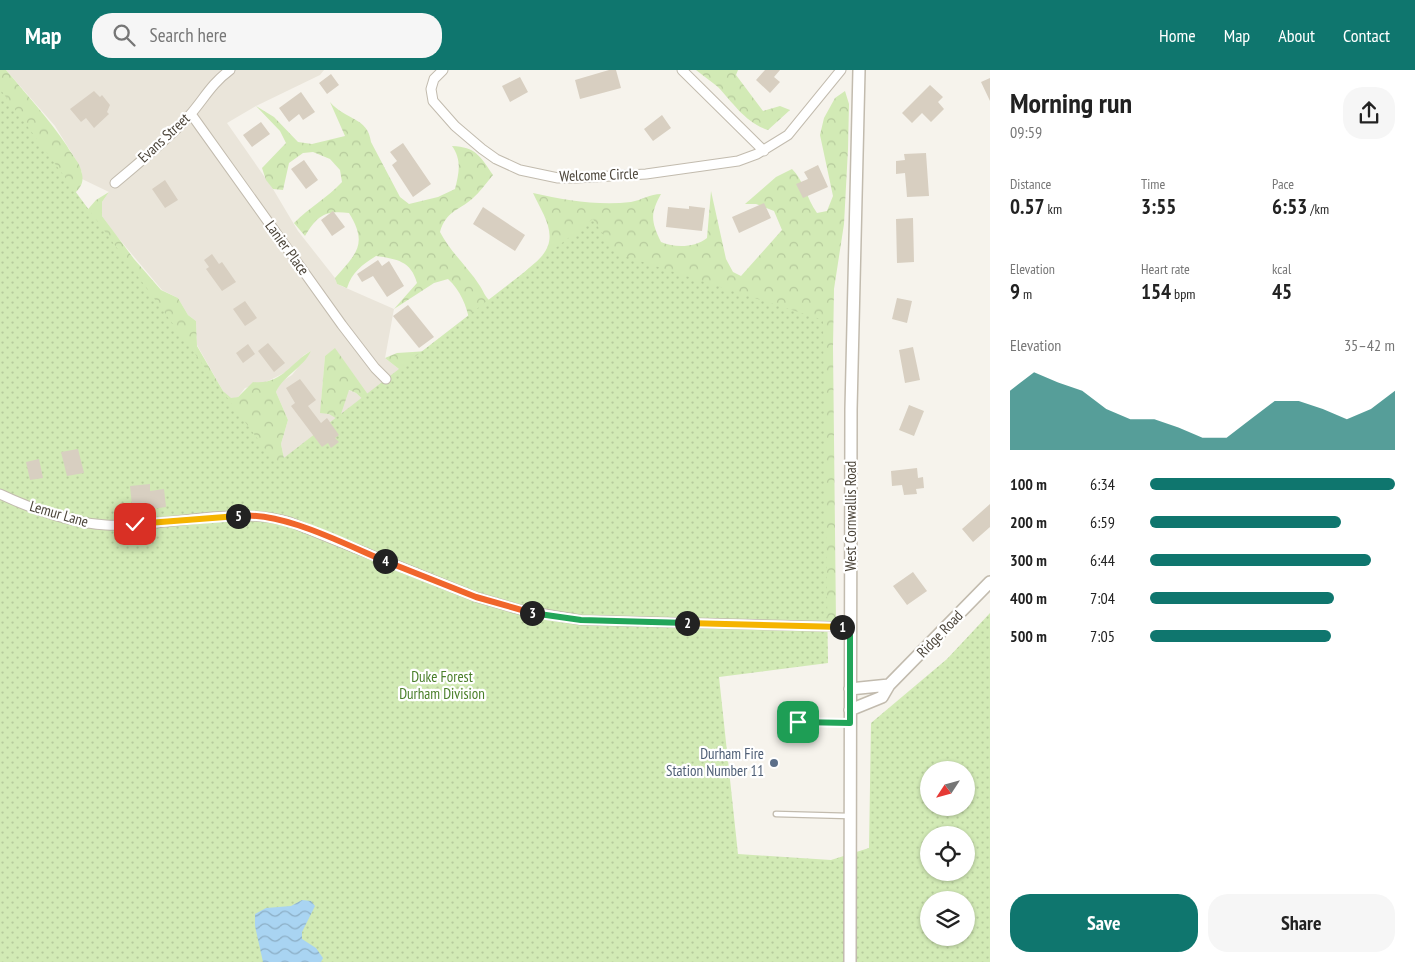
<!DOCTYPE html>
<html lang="en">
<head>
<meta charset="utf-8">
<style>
	body { margin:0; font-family:"PT Sans Narrow",sans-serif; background:#f6f6f6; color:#222; height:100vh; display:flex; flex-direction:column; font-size:19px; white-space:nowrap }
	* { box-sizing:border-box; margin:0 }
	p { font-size:16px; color:#767676 }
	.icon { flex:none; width:28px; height:28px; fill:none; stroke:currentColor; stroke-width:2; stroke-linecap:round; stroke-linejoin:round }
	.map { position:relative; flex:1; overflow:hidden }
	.details { display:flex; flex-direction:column; background:#fff; width:425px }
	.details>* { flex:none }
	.needle { width:32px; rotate:234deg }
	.controls { position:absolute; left:920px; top:691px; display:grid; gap:10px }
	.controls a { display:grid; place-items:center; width:55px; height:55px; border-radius:50%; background:#fff; box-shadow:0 1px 4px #0004; font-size:25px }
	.pin { position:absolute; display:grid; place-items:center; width:42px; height:42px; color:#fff; margin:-21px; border-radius:10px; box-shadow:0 2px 8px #0006 }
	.km { position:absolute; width:25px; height:25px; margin:-12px; border-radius:50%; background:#222; color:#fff; font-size:14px; line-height:25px; text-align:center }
	.round { display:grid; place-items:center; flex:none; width:52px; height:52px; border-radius:20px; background:#f6f6f6 }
	.overview { display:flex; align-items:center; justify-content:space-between; height:85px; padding:0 20px }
	h1 { font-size:28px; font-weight:800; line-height:38px }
	.figures { display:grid; grid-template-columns:repeat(3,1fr); gap:8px; height:85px; padding:5px 20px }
	.figures div { display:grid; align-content:center }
	.figures b { font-size:21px; font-weight:800 }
	.figures small { font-size:14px; font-weight:400 }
	.figures p { font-size:14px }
	.chart { height:140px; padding:10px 20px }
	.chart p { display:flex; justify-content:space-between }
	.chart svg { width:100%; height:90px; margin-top:5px; fill:#0f766e; opacity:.7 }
	.action { display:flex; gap:10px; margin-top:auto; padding:10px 20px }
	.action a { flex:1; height:58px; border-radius:20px; background:#0f766e; color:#fff; font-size:20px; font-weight:800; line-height:58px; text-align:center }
	.action a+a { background:#f6f6f6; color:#222 }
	ul { padding:0 20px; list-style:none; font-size:16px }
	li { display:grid; grid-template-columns:80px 60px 1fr; align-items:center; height:38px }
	li i { height:12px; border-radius:6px; background:#0f766e }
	header { display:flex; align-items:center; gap:30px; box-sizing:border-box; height:70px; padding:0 25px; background:#0f766e; color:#fff }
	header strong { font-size:24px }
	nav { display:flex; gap:28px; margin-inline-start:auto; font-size:18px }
	.search { width:350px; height:45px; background:#f6f6f6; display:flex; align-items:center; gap:12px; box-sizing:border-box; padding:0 18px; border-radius:20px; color:#767676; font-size:19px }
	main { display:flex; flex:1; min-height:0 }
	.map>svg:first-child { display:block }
	.residential { fill:#eae5da }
	.forest { fill:url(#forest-crowns) }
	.park { fill:url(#park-dots); fill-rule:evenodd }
	.water { fill:url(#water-waves) }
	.building { fill:#d8cfc1 }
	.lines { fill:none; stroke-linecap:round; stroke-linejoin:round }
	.service-casing { stroke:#c2bbae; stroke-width:7 }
	.minor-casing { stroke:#c2bbae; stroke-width:11 }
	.tertiary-casing { stroke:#c2bbae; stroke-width:14 }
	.service { stroke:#fff; stroke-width:4.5 }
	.minor { stroke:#fff; stroke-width:9 }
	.tertiary { stroke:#fff; stroke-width:11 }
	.split-1-casing { stroke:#fff; stroke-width:10 }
	.split-2-casing { stroke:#fff; stroke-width:10 }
	.split-3-casing { stroke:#fff; stroke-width:10 }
	.split-4-casing { stroke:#fff; stroke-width:10 }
	.split-5-casing { stroke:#fff; stroke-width:10 }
	.split-6-casing { stroke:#fff; stroke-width:10 }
	.split-1 { stroke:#22a559; stroke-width:6 }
	.split-2 { stroke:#f5b400; stroke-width:6 }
	.split-3 { stroke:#22a559; stroke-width:6 }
	.split-4 { stroke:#f0652b; stroke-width:6 }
	.split-5 { stroke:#f0652b; stroke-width:6 }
	.split-6 { stroke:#f5b400; stroke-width:6 }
	.service-dot { fill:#5c6f8a; stroke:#fff; stroke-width:2 }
	.labels { text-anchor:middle; stroke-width:4.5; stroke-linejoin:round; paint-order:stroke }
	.street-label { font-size:15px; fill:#4b4439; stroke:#fff }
	.park-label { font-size:15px; fill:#4a7f2a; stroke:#fff }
	.service-label { font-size:15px; fill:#4e5e75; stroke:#fff; text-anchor:end }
</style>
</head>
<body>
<header>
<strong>Map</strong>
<div class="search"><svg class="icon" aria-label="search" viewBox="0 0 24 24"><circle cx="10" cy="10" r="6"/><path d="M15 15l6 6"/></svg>Search here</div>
<nav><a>Home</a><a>Map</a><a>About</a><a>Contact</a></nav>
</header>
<main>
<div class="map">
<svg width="990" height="892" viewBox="0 0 990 892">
	<defs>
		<pattern id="forest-crowns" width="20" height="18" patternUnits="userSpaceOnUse" patternTransform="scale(1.25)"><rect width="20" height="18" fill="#d2eab5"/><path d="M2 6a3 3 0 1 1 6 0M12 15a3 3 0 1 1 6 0" fill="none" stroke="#b6ca9c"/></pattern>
		<pattern id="park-dots" width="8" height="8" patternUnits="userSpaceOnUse" patternTransform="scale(1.25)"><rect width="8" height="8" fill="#d2eab5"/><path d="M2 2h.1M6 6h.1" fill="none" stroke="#b6ca9c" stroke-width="1.8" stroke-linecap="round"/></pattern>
		<pattern id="water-waves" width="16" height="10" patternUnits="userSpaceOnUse" patternTransform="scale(1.25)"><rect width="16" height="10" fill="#a9d4f2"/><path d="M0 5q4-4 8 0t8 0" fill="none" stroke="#8caec5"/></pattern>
	</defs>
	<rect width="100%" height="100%" fill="#f6f3ec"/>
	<path class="residential" d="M6,0H324L320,5L256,36L227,53L273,119L298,161L335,208L337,214L394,239L385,288L409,307L372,330L335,279L325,286L321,333H343L348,320L356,323L369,335L285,393L281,374L288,350L276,322L281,312L292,305L311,281L304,285L290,300L264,313L245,318L238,327L231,329L223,321L197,275L196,251L188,245L178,228L162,220L115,164L102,146V132L109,122L82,109V102L76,90L55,56Z"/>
	<path class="forest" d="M0,0H6C27,25 49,49 67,76C72,85 81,94 82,104C84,113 80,118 74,124L0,57Z
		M696,0H738L736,5L763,41L780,36L790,40L768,60C746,53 733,33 718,17C711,11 703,6 696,0Z
		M845,21L849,34L848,79L844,154L834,219L833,277L836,552L822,553L440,511L0,209L83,145L96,130L109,122L102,132V146L134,189L161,220L178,228L188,245L196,251L197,276L223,321L231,328L238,327L253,312C282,315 290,293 311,281C303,298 284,305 276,322L288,350L281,374L285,393L369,335L356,323L349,320L339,350L329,344L320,343L325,286L335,278L372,330L409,307L385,288L397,283L428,281L470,252C466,235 461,221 448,209L434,213L394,239L417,213C411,191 397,189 376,186C362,195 352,202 347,218L337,214L335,208C357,183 368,174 349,143C325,140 317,146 305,166L294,153C310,137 327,128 342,112L340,100L330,89L313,82L303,83L289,93L283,120L273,119L266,110L262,98L286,73L280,61L256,36L274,47L298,72L312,74L345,66L330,32C345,50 368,47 371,72L400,127L409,134L438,127L455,119C459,103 462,90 452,76C476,77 480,86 493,105C486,113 480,122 472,129C458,141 446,141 440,162C451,183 468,197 480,216C485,224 485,228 494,234C508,228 515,214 524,203C529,197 536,193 541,187C560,166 543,145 533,123C565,130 598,136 631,132C642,130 650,124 661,124C650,144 651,151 661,172C675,178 694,178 707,168L711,121L726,189L733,202L741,206L782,160L774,141L756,134H745L776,107L792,99C803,109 807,129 817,143L827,141L833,126L820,65L824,48L835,28Z"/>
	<path class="park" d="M0,19L276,394L593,149L615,183L823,250L828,593L719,607L738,784L831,790L869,778L871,653L947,589L990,543V892H0ZM929,700H966V738H929ZM929,765H966V802H929ZM929,830H966V868H929Z"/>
	<path class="water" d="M302,830L311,831L315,836L302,862V869L316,878L323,888L321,892H263L255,856V844L266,838L291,836Z"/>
	<path class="building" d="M609,0H616L621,18L580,29L575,10Z
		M765,0H780L774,7L780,12L770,23L756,10Z
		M331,4L339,15L327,24L319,13Z
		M520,7L528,22L510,32L502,16Z
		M990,8V31L981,12Z
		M930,15L943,27L938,32L944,39L931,52L922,43L912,53L902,43Z
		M94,21L100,27L102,25L110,35L107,42L109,44L94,58L86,48L81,52L70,39Z
		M301,22L315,42L303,50L299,44L289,52L279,38Z
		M662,45L671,58L653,71L644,59Z
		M261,52L270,64L252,77L243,65Z
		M403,73L431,114L413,127L392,95L397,91L390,82Z
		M926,83L929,126L907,127L905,103L896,104V91L905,90L904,84Z
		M304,90L318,110L306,119L291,99Z
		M818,95L828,117L803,128L796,114L808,109L804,102Z
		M165,110L178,130L165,138L152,119Z
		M764,133L771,148L739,163L732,147Z
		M689,136L705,138L702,161L666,157L668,137L689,139Z
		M483,137L525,165L515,181L473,154Z
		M333,141L345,157L332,166L321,150Z
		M913,148L914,192L897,193L896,149Z
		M212,184L219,194L222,192L236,212L222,221L206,199L209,197L204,190Z
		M378,190L382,196L389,191L404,216L387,227L373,206L362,212L357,204Z
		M897,228L912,231L907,253L892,249Z
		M245,231L257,248L245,256L233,239Z
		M408,235L434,267L419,278L393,246Z
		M268,273L285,293L274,302L258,281Z
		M248,274L255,284L243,293L236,283Z
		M913,277L920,310L905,313L899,280Z
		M300,309L316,330L308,336L321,353L327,348L339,365L335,368L339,372L331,378L328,373L322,377L291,336L295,333L286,318Z
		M909,335L924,341L914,366L899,360Z
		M78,379L84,403L67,406L61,382Z
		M39,389L43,408L30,410L26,392Z
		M917,398L918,408L923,407L924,418L916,419L917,424L904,425L902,415L892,416L891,401Z
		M150,414V421L164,419L166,437L152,439V443L133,445L130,416Z
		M990,434V457L973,472L962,459Z
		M913,502L927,521L907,535L893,516Z"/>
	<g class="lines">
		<defs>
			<path id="service" d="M798,652L849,653
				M776,744L849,746"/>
			<path id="minor" d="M443,0L434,9L431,19L433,31L455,56L482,79L496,89L520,100L558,108H576L646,104L738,91L757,84L788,65L841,0
				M682,0L764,81
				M191,44L342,255L375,298L386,309
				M115,113C140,92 167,70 189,46C204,29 211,14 230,0
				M0,424C32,439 71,453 106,455C168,458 230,435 290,452L476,527L521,540L581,550L850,557"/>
			<path id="tertiary" d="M850,619L889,615
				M850,640L882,627L889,615L990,512
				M850,892L851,339L859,0"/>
		</defs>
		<use href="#service" class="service-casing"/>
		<use href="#minor" class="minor-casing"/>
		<use href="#tertiary" class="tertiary-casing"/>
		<use href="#service" class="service"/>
		<use href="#minor" class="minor"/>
		<use href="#tertiary" class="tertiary"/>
	</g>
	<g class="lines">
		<defs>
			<path id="split-1" d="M798,652L850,653V557H842"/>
			<path id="split-2" d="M687,553L842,557"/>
			<path id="split-3" d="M532,543L581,550L687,553"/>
			<path id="split-4" d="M385,491L476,527L532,543"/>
			<path id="split-5" d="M238,446C282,441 344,474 385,491"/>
			<path id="split-6" d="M135,454L238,446"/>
		</defs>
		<use href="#split-1" class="split-1-casing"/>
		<use href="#split-2" class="split-2-casing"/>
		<use href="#split-3" class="split-3-casing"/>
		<use href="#split-4" class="split-4-casing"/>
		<use href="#split-5" class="split-5-casing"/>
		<use href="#split-6" class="split-6-casing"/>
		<use href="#split-1" class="split-1"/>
		<use href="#split-2" class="split-2"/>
		<use href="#split-3" class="split-3"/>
		<use href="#split-4" class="split-4"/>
		<use href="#split-5" class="split-5"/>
		<use href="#split-6" class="split-6"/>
	</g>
	<circle class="service-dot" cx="774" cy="693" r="5"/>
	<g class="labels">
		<g class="street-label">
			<text transform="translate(164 68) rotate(-43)" y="5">Evans Street</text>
			<text transform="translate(599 105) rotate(-2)" y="5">Welcome Circle</text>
			<text transform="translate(287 178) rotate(54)" y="5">Lanier Place</text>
			<text transform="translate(59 444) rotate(16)" y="5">Lemur Lane</text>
			<text transform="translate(851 446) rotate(-90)" y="5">West Cornwallis Road</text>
			<text transform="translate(940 564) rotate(-46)" y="5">Ridge Road</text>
		</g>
		<g class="park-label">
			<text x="442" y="612">Duke Forest<tspan x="442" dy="17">Durham Division</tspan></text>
		</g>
		<g class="service-label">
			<text x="764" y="689">Durham Fire<tspan x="764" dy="17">Station Number 11</tspan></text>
		</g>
	</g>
</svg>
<div class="controls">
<a><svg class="needle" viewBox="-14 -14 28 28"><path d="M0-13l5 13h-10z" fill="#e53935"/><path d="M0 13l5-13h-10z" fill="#767676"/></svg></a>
<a><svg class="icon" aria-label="locate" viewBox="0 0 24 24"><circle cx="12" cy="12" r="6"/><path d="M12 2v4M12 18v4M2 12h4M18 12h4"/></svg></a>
<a><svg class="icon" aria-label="layers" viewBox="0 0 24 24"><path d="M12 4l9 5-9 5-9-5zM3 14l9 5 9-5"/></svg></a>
</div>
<div class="pin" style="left:798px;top:652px;background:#1e9e55"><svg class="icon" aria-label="arrive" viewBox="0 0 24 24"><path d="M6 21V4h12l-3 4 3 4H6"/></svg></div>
<div class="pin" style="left:135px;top:454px;background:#d93025"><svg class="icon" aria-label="check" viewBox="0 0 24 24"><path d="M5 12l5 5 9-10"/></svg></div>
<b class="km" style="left:842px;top:557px">1</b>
<b class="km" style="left:687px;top:553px">2</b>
<b class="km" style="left:532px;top:543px">3</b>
<b class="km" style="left:385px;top:491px">4</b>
<b class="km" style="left:238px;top:446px">5</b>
</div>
<section class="details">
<div class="overview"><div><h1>Morning run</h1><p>09:59</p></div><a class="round"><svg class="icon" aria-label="share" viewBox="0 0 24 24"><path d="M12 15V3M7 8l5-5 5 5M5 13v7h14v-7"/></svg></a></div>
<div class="figures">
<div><p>Distance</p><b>0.57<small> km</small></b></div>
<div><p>Time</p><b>3:55</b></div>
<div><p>Pace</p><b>6:53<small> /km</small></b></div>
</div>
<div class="figures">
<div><p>Elevation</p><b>9<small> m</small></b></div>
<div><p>Heart rate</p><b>154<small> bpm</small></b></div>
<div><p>kcal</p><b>45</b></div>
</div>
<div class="chart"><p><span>Elevation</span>35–42 m</p>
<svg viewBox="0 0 160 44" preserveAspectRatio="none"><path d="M0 44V15L10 6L20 11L30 15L40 24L50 29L60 29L70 33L80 38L90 38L100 29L110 20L120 20L130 24L140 29L150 24L160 15V44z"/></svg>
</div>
<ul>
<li><b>100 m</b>6:34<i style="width:100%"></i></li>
<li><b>200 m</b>6:59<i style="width:78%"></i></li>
<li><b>300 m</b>6:44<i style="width:90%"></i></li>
<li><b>400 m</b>7:04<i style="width:75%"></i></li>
<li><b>500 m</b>7:05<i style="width:74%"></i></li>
</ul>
<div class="action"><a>Save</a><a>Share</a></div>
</section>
</main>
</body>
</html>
